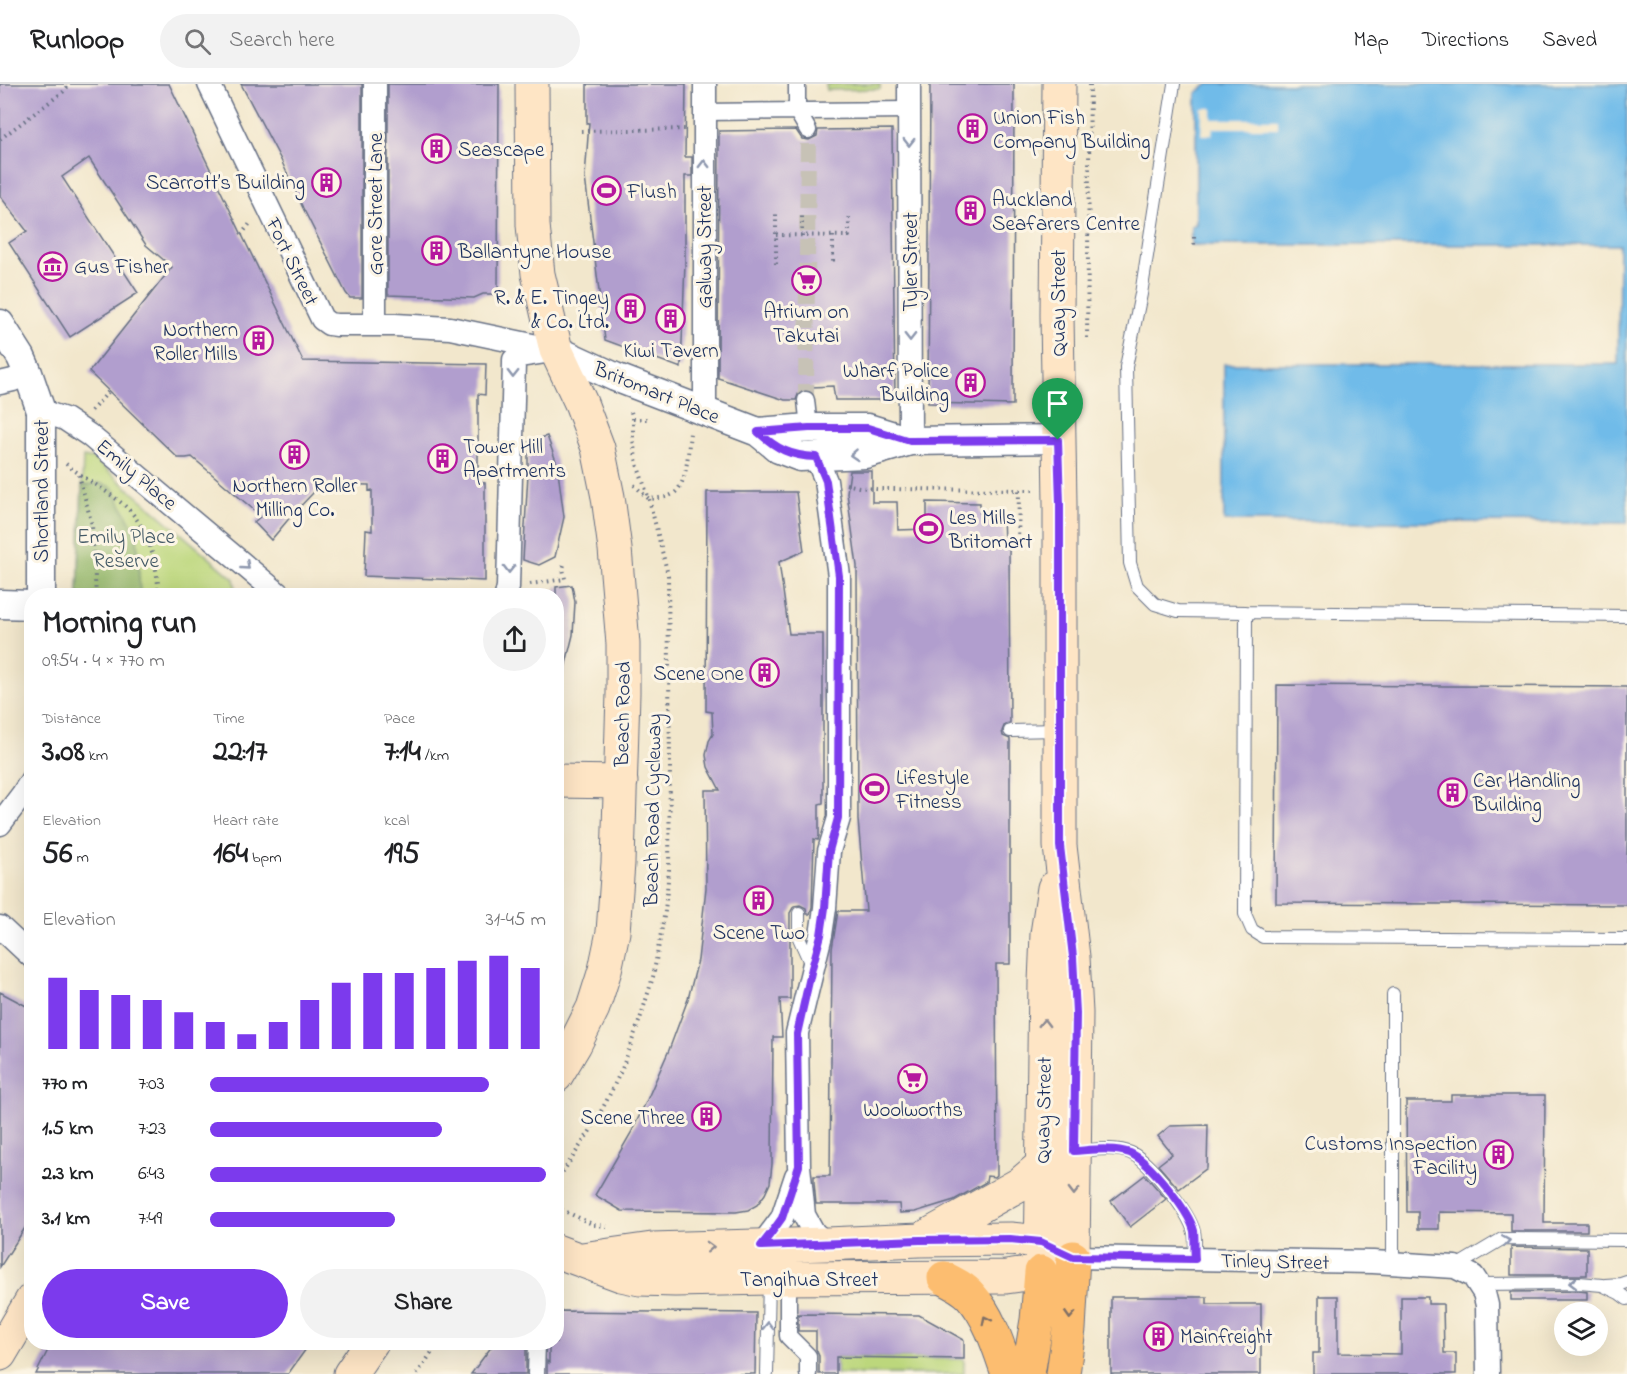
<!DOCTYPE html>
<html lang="en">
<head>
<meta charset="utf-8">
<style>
	body { margin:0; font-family:"Indie Flower",sans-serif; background:#f2f2f2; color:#202124; height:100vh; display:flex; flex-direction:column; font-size:22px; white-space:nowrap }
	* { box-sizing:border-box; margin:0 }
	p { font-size:20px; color:#757577 }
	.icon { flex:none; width:33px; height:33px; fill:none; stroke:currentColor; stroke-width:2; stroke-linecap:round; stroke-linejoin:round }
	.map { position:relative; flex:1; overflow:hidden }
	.panel { position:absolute; left:24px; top:504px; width:540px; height:762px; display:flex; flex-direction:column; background:#fff; border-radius:24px; box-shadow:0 6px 24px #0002 }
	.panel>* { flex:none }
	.controls { position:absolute; left:1554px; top:1218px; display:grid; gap:12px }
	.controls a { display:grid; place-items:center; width:54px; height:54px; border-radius:50%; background:#fff; box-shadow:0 6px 24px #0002; font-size:30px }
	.pin { position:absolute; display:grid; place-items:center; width:51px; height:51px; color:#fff; margin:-62px -26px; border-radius:50% 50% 50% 0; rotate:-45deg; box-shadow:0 0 6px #0007 }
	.pin .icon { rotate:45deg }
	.round { display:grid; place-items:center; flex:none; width:63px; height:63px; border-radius:32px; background:#f2f2f2 }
	.head { display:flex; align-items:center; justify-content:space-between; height:102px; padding:0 18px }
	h1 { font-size:33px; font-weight:800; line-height:45px }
	.stats { display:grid; grid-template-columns:repeat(3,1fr); gap:9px; height:102px; padding:6px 18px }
	.stats div { display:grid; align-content:center }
	.stats b { font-size:30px; font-weight:800 }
	.stats small { font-size:16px; font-weight:400 }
	.stats p { font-size:16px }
	.chart { height:168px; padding:12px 18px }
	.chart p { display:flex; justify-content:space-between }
	.chart svg { width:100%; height:108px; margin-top:6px; stroke:#7c3aed; stroke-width:6 }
	.primary-button { display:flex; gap:12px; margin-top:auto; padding:12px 18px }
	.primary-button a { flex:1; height:69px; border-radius:36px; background:#7c3aed; color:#fff; font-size:24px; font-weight:800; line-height:69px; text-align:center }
	.primary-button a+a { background:#f2f2f2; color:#202124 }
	ul { padding:0 18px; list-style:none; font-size:20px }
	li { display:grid; grid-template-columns:96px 72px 1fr; align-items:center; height:45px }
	li i { height:15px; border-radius:8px; background:#7c3aed }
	header { display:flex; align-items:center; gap:36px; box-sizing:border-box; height:84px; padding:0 30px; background:#fff; border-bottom:2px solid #e0e0e0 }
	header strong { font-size:28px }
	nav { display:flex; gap:33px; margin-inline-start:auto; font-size:21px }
	.search { width:420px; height:54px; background:#f2f2f2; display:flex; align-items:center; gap:15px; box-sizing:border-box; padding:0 21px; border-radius:33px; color:#757577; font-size:22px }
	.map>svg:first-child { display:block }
	.green { fill:#bcd77c; stroke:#6c836d; stroke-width:1.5 }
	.forest { fill:#95b86c; stroke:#587465; stroke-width:1.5 }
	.water { fill:#6fbbe9; stroke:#4575a4; stroke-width:1.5 }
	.pier { fill:#f2e7cc }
	.building { fill:#b19ece }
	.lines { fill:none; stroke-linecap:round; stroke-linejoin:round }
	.pedestrian-tunnel { stroke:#c7c2b6; stroke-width:16; stroke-dasharray:16 8; stroke-linecap:butt }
	.service-casing { stroke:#666f84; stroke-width:14 }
	.pedestrian-casing { stroke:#666f84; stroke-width:19 }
	.minor-casing { stroke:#666f84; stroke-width:25 }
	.tertiary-casing { stroke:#666f84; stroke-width:31 }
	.secondary-casing { stroke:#666f84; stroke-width:35 }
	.primary-casing { stroke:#666f84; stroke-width:35 }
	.path { stroke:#666f84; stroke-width:4; stroke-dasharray:1.5 4.5; stroke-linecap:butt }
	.service { stroke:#fff; stroke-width:12 }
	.pedestrian { stroke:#fff; stroke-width:16 }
	.minor { stroke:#fff; stroke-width:22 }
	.tertiary { stroke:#fff; stroke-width:28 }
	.secondary { stroke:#fee5c5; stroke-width:33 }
	.primary { stroke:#fcbd6f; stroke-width:33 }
	.oneway { stroke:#8d97ae }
	.oneway2 { stroke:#8c8a92 }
	.oneway3 { stroke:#806f66 }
	.route-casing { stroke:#fff; stroke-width:12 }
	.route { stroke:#7c3aed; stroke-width:8 }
	.labels { text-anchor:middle; stroke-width:6; stroke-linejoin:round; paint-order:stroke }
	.poi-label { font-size:21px; fill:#1b2f5e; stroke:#fcf5e5; text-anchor:start }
	.street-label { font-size:21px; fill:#1b2f5e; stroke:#fcf5e5 }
	.park-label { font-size:21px; fill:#435966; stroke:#fcf5e5 }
</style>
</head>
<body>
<header>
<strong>Runloop</strong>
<div class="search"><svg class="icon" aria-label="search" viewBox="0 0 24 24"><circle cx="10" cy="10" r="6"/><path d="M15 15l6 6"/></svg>Search here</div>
<nav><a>Map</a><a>Directions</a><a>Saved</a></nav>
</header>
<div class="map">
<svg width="1627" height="1290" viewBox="0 0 1627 1290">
	<rect width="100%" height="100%" fill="#fcf5e5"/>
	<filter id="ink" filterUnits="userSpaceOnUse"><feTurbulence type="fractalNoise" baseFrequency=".0167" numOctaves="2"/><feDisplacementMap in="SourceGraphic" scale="12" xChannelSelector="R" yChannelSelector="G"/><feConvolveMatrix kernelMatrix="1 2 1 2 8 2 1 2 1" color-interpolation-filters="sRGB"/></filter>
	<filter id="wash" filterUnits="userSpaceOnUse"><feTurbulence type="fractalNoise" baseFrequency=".008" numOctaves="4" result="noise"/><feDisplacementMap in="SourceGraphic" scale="24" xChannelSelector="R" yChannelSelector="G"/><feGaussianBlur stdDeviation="1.35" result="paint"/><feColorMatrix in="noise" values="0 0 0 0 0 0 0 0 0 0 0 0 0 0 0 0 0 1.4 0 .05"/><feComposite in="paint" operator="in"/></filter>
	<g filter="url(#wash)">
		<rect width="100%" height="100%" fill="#f2e7cc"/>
		<path class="green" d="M826,0H880V5L827,6Z
			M83,373L94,375L234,495L237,511L78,512Z
			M836,1273L964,1275V1290H836Z"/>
		<path class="forest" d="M99,399L112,403L137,451L140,511H78L82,402Z"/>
		<path class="water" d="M1209,0H1627V439L1224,437V280H1618L1619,161H1191V142L1196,140V9Z"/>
		<path class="pier" d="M1202,24H1212V35H1278V44H1213L1212,51H1201Z"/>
		<g id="blocks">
			<path class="building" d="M0,0H169L303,277L486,280L485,311L478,310V398L485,399V497L364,492L366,446L372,447V406L369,407V401L326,400L313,409L292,431L271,456L254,438L261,432L192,373L186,374H178L89,288L172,183L146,161L89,74L62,93L138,209L70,253L9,159L27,147L0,112Z
				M241,0H362V214H350L346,209L303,124L281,76Z
				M388,0H499L498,210H483L474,214L388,211Z
				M587,0H686L685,73H692V92H685V179L681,284L605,256L585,93L589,39H587Z
				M930,0H1014L1013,321L928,319Z
				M892,45L895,316H835L833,302L812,303V308L804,306L799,308L796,316H785L718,294L719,47L796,46L802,55L809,56L817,52L818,46Z
				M547,352L557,380L564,433L555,473L539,481L523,476L528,390V358Z
				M850,387H872V418H897L898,446L927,445V418L980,419V429H1003L1004,461H1009L1010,639L1005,640L1002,647L1003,652L1010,655V880H996L997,1091L995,1093L987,1092L986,1098L954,1116L915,1128L900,1129L899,1120H816L814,1098V1092H830L832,865L838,827H866L858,736L857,482L847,409Z
				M707,408H796L804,467L779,478L789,550H823V719L819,720V752L818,756L814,755L812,823L810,830H807L806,824L800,821L794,822L790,829V915H780L782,953H773L772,1080L770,1099L765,1110L757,1121L748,1126L736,1128L622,1127L595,1111L631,1049L647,1016L669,966L688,915L698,876L706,804L705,706H720L708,683L706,671L709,657L713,650L712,628L706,627Z
				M572,501L575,518L573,551L563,592L556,591V503Z
				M1277,601L1627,603V821L1276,819Z
				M0,908L32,925V1133L0,1183Z
				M1451,1011H1545L1544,1139H1587V1147H1511V1129L1439,1128V1145H1418V1128H1407L1406,1017H1451Z
				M1208,1041L1207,1084L1179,1105L1158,1081L1172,1070L1158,1052L1170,1042Z
				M1145,1091L1166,1115L1130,1143L1111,1117Z
				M1511,1163L1587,1164V1191H1511Z
				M1579,1207L1587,1208V1216H1511V1208Z
				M1319,1212H1338V1269L1401,1270V1213H1428V1220H1443L1444,1269H1456V1290H1313V1269H1319Z
				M1111,1213H1207V1220H1261V1290H1111Z
				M556,1227L756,1229L755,1290H547V1277L549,1279V1258H556Z
				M798,1230L919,1231L964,1256V1275L836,1273V1290H819V1272L816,1265V1247H798Z
				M52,1258H311L288,1290H36Z
				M495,1258H522L526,1262V1290H471Z"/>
		</g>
	</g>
	<g filter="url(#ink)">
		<use href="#blocks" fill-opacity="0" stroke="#666f84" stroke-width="1.5"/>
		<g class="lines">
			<path class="pedestrian-tunnel" d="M806,316L808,46"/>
			<defs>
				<path id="service" d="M1174,0L1141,210L1126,283L1130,479L1137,502L1155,520L1178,527L1246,528
					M1627,532L1246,528L1245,830L1252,846L1263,853L1627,855
					M1010,647L1059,646
					M799,829V854L812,883
					M1075,1067C1093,1066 1115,1062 1131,1069C1149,1077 1189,1128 1194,1148C1196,1156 1194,1167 1195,1175
					M1393,1179V910
					M1455,1183L1502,1155L1627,1156
					M1479,1200L1579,1199L1602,1201L1619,1209L1627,1215
					M1605,1201L1621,1200L1627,1198
					M767,1290L769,1195"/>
				<path id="pedestrian" d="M797,0V27L808,46
					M704,28L909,26
					M806,316L809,344
					M788,1194V1252L808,1272V1290
					M536,1290L537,1258"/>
				<path id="minor" d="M209,0L322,235L329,240L336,241H395L450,244L556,266
					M375,0V241
					M705,0V327
					M909,0L910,357
					M0,299L13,296L28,289
					M41,327L65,335L89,351L281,512
					M816,373L826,397L839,492V734L829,767L825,824L821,851L797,949L799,1082L804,1131L814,1149L827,1160
					M506,512L508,503L514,279V276L520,272L546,268
					M0,740L22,711L32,695
					M0,843L32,873
					M761,1162L782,1134L796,1092
					M1073,1173L1373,1178L1455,1183L1473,1192L1484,1209L1487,1221L1488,1290"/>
				<path id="tertiary" d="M0,240L21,273L28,289L41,327V512
					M556,266L615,293L758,348L779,365L800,373L865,370L910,357
					M758,348L809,344H868L910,357L1058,355
					M0,520L32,521"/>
				<path id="secondary" d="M532,0L533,141L538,190L556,266L581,319L598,364L608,413L615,465L623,560V609L618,779L613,848L605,886L593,924L575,960L556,992
					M1059,0L1057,231L1060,420V762L1073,873L1076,929L1073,1173
					M556,697L621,698
					M922,1155L1020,1100L1041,1082
					M556,1167L621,1191L640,1195L675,1196L769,1194L1006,1193L1041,1188L1066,1176
					M582,1175L652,1165L827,1160L920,1156L1010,1155L1041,1158L1073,1173
					M1041,1181L1045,898L1047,850L1054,804
					M0,1270L32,1216
					M350,1290L372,1258"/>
				<path id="primary" d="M944,1194C954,1199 964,1204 971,1212C990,1233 999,1264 1008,1290
					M1028,1290L1037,1236L1041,1188
					M1063,1290L1069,1245L1073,1173"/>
			</defs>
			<use href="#service" class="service-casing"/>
			<use href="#pedestrian" class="pedestrian-casing"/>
			<use href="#minor" class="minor-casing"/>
			<use href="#tertiary" class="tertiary-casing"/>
			<use href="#secondary" class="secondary-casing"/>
			<use href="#primary" class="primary-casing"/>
			<path class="path" d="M581,47L686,45
				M0,55L63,8L70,0
				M241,151L252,137
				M776,151L849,152V129
				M802,152V129
				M833,152V182
				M1194,153V161
				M776,180V129
				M1087,254L1090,0
				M91,327L109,307
				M633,335H650
				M66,380C85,395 106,406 124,421C149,443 157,480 159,512
				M79,391L92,441L96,512
				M846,400L859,403L876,405L1033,406
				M634,401L649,415C657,414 667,414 673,410C688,401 688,365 690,349
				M1018,462L1019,406
				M530,500L565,495L563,484L565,478
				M556,1098L590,1047L606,1018L622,985L641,932L653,893L665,827L669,786L670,682L668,491L649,415L637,380L633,356V335L630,324
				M556,1123L594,1141L607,1142
				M417,1290L439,1258"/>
			<use href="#service" class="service"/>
			<use href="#pedestrian" class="pedestrian"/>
			<use href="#minor" class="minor"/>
			<use href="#tertiary" class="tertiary"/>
			<use href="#secondary" class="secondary"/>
			<use href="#primary" class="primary"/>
		</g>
		<defs><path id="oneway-chevron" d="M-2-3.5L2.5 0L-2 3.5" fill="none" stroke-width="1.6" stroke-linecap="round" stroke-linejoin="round" transform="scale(1.5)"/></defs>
		<g class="oneway">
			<use href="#oneway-chevron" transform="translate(909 58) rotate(90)"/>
			<use href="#oneway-chevron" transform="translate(704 80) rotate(-90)"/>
			<use href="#oneway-chevron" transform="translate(910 253) rotate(90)"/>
			<use href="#oneway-chevron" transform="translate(513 290) rotate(91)"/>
			<use href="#oneway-chevron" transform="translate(854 371) rotate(176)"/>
			<use href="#oneway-chevron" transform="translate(246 482) rotate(41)"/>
			<use href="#oneway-chevron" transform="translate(509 485) rotate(91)"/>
			<use href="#oneway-chevron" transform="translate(1506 1157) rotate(-9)"/>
			<use href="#oneway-chevron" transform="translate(1573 1199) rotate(-180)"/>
			<use href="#oneway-chevron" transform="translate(768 1242) rotate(-89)"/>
		</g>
		<g class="oneway2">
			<use href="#oneway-chevron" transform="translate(1044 939) rotate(-89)"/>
			<use href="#oneway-chevron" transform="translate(1074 1107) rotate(91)"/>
			<use href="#oneway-chevron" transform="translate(710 1163) rotate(-2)"/>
		</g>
		<g class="oneway3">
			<use href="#oneway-chevron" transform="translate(1070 1231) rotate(93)"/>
			<use href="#oneway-chevron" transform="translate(986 1236) rotate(-117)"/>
		</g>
	</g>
	<g class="lines" filter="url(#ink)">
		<defs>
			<path id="route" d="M809,344H868L910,357L1058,356L1060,420V762L1073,873L1076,929L1074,1067C1092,1066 1113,1063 1130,1069C1149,1077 1189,1127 1194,1147C1195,1156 1194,1166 1195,1175L1073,1173L1041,1158L1010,1155L920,1156L761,1162L772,1148L782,1134L799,1082L797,950L812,884L821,851L825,824L829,767L838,734L839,492L826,397L816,373C790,372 777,365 758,348Z"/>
		</defs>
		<use href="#route" class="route-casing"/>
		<use href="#route" class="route"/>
	</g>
	<defs>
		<symbol id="building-ring" viewBox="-11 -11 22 22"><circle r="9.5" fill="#fcf5e5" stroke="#b5179e" stroke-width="1.5"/><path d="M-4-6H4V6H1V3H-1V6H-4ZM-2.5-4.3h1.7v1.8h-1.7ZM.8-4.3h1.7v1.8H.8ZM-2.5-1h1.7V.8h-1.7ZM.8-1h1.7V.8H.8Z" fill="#b5179e"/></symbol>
		<symbol id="stadium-ring" viewBox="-11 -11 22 22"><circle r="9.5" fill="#fcf5e5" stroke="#b5179e" stroke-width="1.5"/><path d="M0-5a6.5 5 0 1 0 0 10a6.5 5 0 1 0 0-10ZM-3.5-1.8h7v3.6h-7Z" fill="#b5179e"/></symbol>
		<symbol id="museum-ring" viewBox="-11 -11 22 22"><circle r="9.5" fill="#fcf5e5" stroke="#b5179e" stroke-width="1.5"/><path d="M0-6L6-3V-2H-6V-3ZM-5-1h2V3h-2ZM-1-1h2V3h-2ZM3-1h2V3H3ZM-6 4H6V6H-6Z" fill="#b5179e"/></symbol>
		<symbol id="supermarket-ring" viewBox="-11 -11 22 22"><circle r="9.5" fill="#fcf5e5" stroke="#b5179e" stroke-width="1.5"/><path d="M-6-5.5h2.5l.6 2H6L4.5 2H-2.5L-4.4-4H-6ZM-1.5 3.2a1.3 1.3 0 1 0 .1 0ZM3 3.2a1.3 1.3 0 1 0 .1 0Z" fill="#b5179e"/></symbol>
	</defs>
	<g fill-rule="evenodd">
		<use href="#building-ring" x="956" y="28" width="33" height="33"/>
		<use href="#building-ring" x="420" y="48" width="33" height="33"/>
		<use href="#building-ring" x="310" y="82" width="33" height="33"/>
		<use href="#stadium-ring" x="590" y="90" width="33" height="33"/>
		<use href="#building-ring" x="954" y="110" width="33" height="33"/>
		<use href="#building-ring" x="420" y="150" width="33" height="33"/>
		<use href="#museum-ring" x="36" y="166" width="33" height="33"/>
		<use href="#supermarket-ring" x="790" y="180" width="33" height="33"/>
		<use href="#building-ring" x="614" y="208" width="33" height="33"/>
		<use href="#building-ring" x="654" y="218" width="33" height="33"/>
		<use href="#building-ring" x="242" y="240" width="33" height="33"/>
		<use href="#building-ring" x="954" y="282" width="33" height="33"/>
		<use href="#building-ring" x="278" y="354" width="33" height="33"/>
		<use href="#building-ring" x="426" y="358" width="33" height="33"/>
		<use href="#stadium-ring" x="912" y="428" width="33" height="33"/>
		<use href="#building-ring" x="748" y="572" width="33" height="33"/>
		<use href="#stadium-ring" x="858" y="688" width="33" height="33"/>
		<use href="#building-ring" x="1436" y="692" width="33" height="33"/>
		<use href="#building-ring" x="742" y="800" width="33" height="33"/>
		<use href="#supermarket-ring" x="896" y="978" width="33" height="33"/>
		<use href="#building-ring" x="690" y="1016" width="33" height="33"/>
		<use href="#building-ring" x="1482" y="1054" width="33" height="33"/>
		<use href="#building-ring" x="1142" y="1236" width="33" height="33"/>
	</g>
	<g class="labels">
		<g class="poi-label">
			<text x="993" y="40">Union Fish<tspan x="993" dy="24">Company Building</tspan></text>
			<text x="458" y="72">Seascape</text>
			<text x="305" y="105" text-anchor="end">Scarrott’s Building</text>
			<text x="627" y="114">Flush</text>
			<text x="992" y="122">Auckland<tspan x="992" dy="24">Seafarers Centre</tspan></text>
			<text x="458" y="174">Ballantyne House</text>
			<text x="74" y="189">Gus Fisher</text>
			<text x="609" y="220" text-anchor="end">R. &amp; E. Tingey<tspan x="609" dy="24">&amp; Co. Ltd.</tspan></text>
			<text x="806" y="234" text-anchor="middle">Atrium on<tspan x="806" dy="24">Takutai</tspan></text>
			<text x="238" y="252" text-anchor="end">Northern<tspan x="238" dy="24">Roller Mills</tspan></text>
			<text x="671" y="273" text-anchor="middle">Kiwi Tavern</text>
			<text x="949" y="293" text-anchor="end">Wharf Police<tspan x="949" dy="24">Building</tspan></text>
			<text x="463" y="369">Tower Hill<tspan x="463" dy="24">Apartments</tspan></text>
			<text x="295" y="408" text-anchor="middle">Northern Roller<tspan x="295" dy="24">Milling Co.</tspan></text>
			<text x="949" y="440">Les Mills<tspan x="949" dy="24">Britomart</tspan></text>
			<text x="744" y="596" text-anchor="end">Scene One</text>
			<text x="896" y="700">Lifestyle<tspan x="896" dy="24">Fitness</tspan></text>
			<text x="1473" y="703">Car Handling<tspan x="1473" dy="24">Building</tspan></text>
			<text x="759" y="855" text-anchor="middle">Scene Two</text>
			<text x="913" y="1032" text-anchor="middle">Woolworths</text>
			<text x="685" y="1040" text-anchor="end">Scene Three</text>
			<text x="1477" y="1066" text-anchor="end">Customs Inspection<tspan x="1477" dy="24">Facility</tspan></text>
			<text x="1180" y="1259">Mainfreight</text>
		</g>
		<g class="street-label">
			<text transform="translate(375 120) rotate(-90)" y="7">Gore Street Lane</text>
			<text transform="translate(704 163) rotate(-90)" y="7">Galway Street</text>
			<text transform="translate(293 177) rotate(64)" y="7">Fort Street</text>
			<text transform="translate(910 178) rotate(-90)" y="7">Tyler Street</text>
			<text transform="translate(1058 219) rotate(-90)" y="7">Quay Street</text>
			<text transform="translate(657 308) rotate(22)" y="7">Britomart Place</text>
			<text transform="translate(137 390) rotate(40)" y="7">Emily Place</text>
			<text transform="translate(41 407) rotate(-90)" y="7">Shortland Street</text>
			<text transform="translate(622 630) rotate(-89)" y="7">Beach Road</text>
			<text transform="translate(652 726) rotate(-89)" y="7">Beach Road Cycleway</text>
			<text transform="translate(1043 1026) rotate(-89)" y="7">Quay Street</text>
			<text transform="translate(1275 1177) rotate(1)" y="7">Tinley Street</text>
			<text x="809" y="1202">Tangihua Street</text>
		</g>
		<g class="park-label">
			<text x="126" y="459">Emily Place<tspan x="126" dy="24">Reserve</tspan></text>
		</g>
	</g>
</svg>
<div class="controls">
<a><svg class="icon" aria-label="layers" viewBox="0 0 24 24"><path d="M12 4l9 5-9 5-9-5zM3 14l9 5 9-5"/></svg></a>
</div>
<div class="pin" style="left:1058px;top:356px;background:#1e9e55"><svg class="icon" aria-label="arrive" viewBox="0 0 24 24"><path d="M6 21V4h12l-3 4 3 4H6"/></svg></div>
<section class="panel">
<div class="head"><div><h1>Morning run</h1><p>09:54 · 4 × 770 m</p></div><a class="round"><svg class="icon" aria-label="share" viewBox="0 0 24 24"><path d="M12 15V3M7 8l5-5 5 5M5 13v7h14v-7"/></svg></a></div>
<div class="stats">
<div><p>Distance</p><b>3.08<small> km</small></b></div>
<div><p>Time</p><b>22:17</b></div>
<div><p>Pace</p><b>7:14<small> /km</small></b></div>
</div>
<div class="stats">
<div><p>Elevation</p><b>56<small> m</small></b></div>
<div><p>Heart rate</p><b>164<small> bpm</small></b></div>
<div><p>kcal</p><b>195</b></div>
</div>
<div class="chart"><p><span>Elevation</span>31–45 m</p>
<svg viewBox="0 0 160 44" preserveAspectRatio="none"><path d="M5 44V15M15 44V20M25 44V22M35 44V24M45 44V29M55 44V33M65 44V38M75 44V33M85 44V24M95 44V17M105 44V13M115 44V13M125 44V11M135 44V8M145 44V6M155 44V11"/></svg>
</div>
<ul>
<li><b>770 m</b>7:03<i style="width:83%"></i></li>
<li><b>1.5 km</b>7:23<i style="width:69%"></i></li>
<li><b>2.3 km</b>6:43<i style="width:100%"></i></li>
<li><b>3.1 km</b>7:49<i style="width:55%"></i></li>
</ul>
<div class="primary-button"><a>Save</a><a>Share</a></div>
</section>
</div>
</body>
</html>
